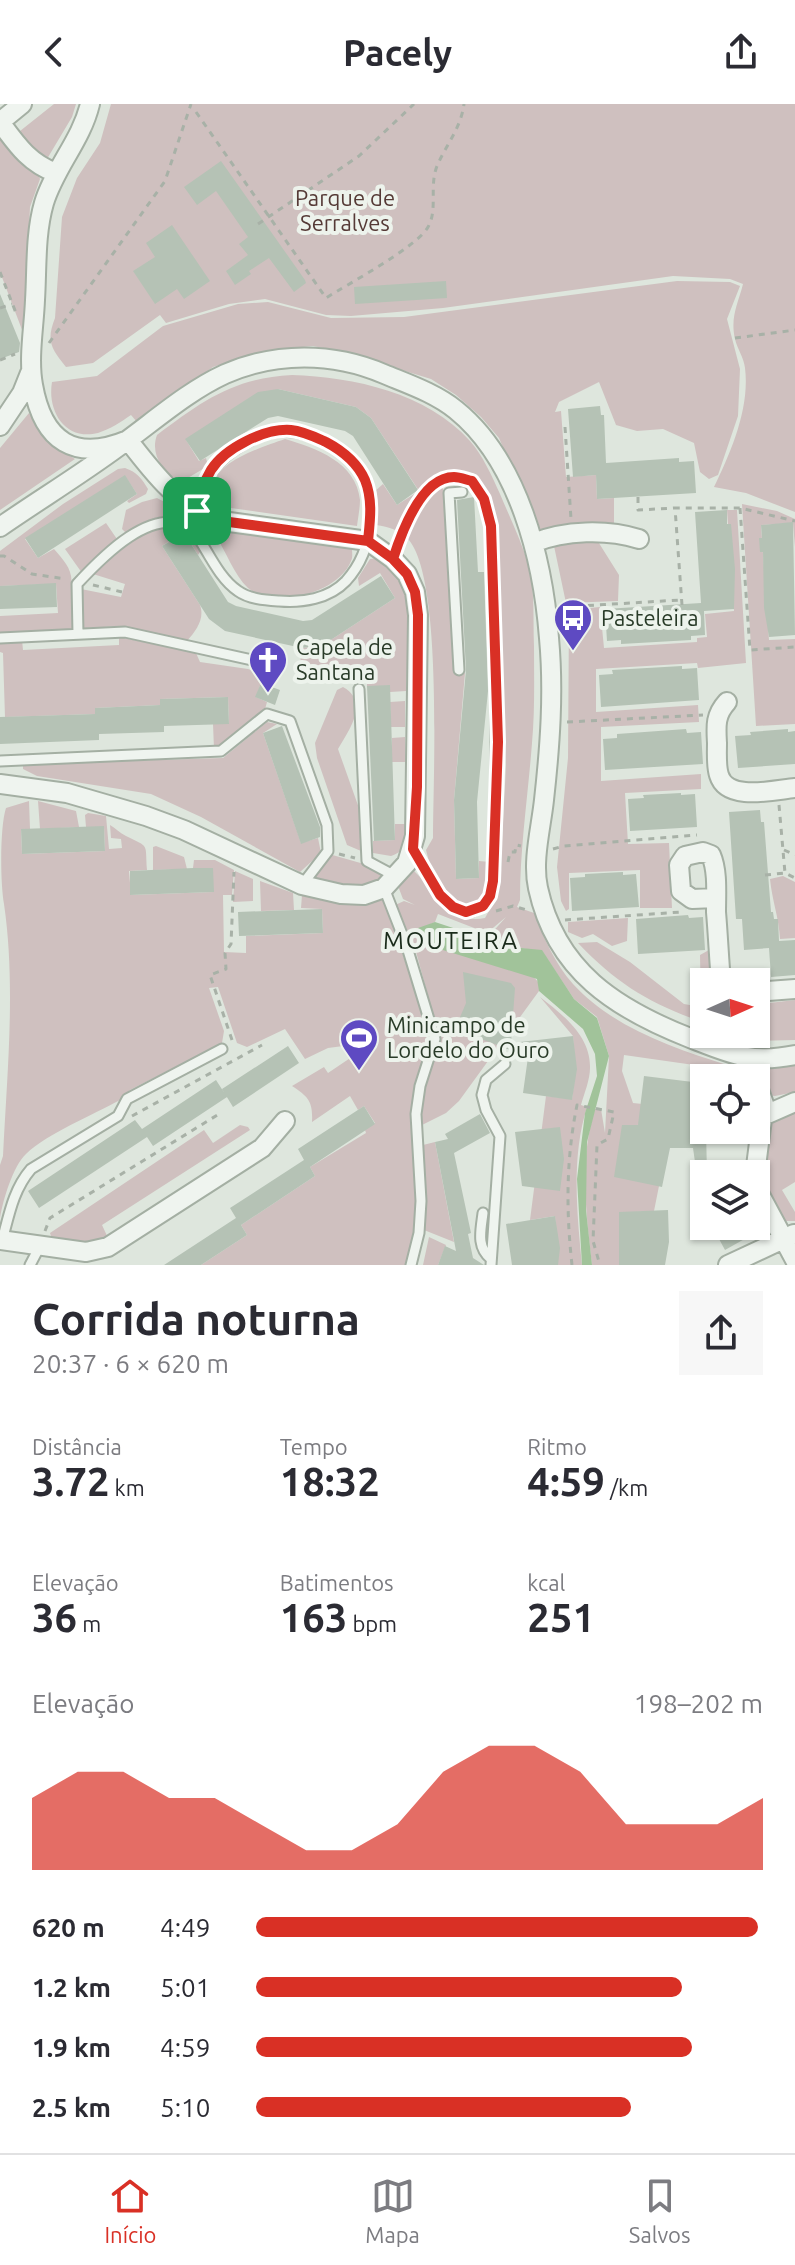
<!DOCTYPE html>
<html lang="pt">
<head>
<meta charset="utf-8">
<style>
	body { margin:0; font-family:Ubuntu,sans-serif; background:#f7f7f7; color:#2b2b33; height:100vh; display:flex; flex-direction:column; font-size:30px; white-space:nowrap }
	* { box-sizing:border-box; margin:0 }
	p { font-size:26px; color:#7c7c81 }
	.icon { flex:none; width:44px; height:44px; fill:none; stroke:currentColor; stroke-width:2; stroke-linecap:round; stroke-linejoin:round }
	.map { position:relative; height:1161px; overflow:hidden }
	.drawer { display:flex; flex-direction:column; background:#fff; flex:1 }
	.drawer>* { flex:none }
	.needle { width:52px; rotate:87deg }
	.controls { position:absolute; left:690px; top:864px; display:grid; gap:16px }
	.controls a { display:grid; place-items:center; width:80px; height:80px; border-radius:0px; background:#fff; box-shadow:0 2px 6px #0004; font-size:40px }
	.pin { position:absolute; display:grid; place-items:center; width:68px; height:68px; color:#fff; margin:-34px; border-radius:16px; box-shadow:0 4px 12px #0006 }
	.round { display:grid; place-items:center; flex:none; width:84px; height:84px; border-radius:0px; background:#f7f7f7 }
	.headline { display:flex; align-items:center; justify-content:space-between; height:136px; padding:0 32px }
	h1 { font-size:44px; font-weight:700; line-height:60px }
	.metrics { display:grid; grid-template-columns:repeat(3,1fr); gap:12px; height:136px; padding:8px 32px }
	.metrics div { display:grid; align-content:center }
	.metrics b { font-size:40px; font-weight:700 }
	.metrics small { font-size:22px; font-weight:400 }
	.metrics p { font-size:22px }
	.chart { height:224px; padding:16px 32px }
	.chart p { display:flex; justify-content:space-between }
	.chart svg { width:100%; height:144px; margin-top:8px; fill:#d93025; opacity:.7 }
	ul { padding:0 32px; list-style:none; font-size:26px }
	li { display:grid; grid-template-columns:128px 96px 1fr; align-items:center; height:60px }
	li i { height:20px; border-radius:10px; background:#d93025 }
	header { display:flex; justify-content:space-between; align-items:center; height:104px; padding:0 32px; background:#fff; font-size:36px; font-weight:700 }
	.menu { display:flex; justify-content:space-around; align-items:center; height:112px; border-top:2px solid #e1e1e2; background:#fff; font-size:22px; color:#7c7c81 }
	.menu a { display:grid; justify-items:center; gap:4px }
	.menu .current { color:#d93025 }
	.map>svg:first-child { display:block }
	.green { fill:#cfc0bf }
	.water { fill:#a1c39a }
	.building { fill:#b5c2b5 }
	.lines { fill:none; stroke-linecap:round; stroke-linejoin:round }
	.service-casing { stroke:#a4afa3; stroke-width:13 }
	.minor-casing { stroke:#a4afa3; stroke-width:22 }
	.path { stroke:#a8b1a7; stroke-width:3; stroke-dasharray:6 6; stroke-linecap:butt }
	.service { stroke:#eff4ef; stroke-width:9 }
	.minor { stroke:#eff4ef; stroke-width:18 }
	.route-casing { stroke:#fff; stroke-width:16 }
	.route { stroke:#d93025; stroke-width:10 }
	.labels { text-anchor:middle; stroke-width:8; stroke-linejoin:round; paint-order:stroke }
	.park-label { font-size:22px; fill:#553a36; stroke:#edf3ec }
	.poi-label { font-size:22px; fill:#293b28; stroke:#edf3ec; text-anchor:start }
	.neighbourhood-label { font-size:24px; letter-spacing:2px; fill:#1a2b1a; stroke:#edf3ec }
</style>
</head>
<body>
<header><svg class="icon" aria-label="back" viewBox="0 0 24 24"><path d="M15 5l-7 7 7 7"/></svg>Pacely<svg class="icon" aria-label="share" viewBox="0 0 24 24"><path d="M12 15V3M7 8l5-5 5 5M5 13v7h14v-7"/></svg></header>
<div class="map">
<svg width="795" height="1161" viewBox="0 0 795 1161">
	<rect width="100%" height="100%" fill="#dee6dd"/>
	<path class="green" d="M54,0H76L72,13L47,55L41,54L15,31Z
		M111,0H795V408L746,389L714,383C731,348 750,304 745,264C744,254 737,244 735,235C730,213 738,200 743,180L730,175L673,172L443,204L351,212L326,211L265,195L229,200L166,219L160,211L93,259L66,263C51,244 46,237 55,214L62,113L77,74L100,39Z
		M0,29L38,69L40,75L30,103L24,231L0,168Z
		M677,177L730,178L740,182L727,215L740,265L738,312L718,371L709,375L700,368L694,339L663,325L637,327L616,321L599,278L559,298L555,308L561,307L566,373L596,371L597,395L614,394V420L601,426L540,431L499,334L481,313L456,291L431,275L343,248L313,242L282,245L249,251L213,263L137,318L131,311C121,318 110,325 98,329C65,337 47,307 52,278L97,272L163,222L238,200L268,198L331,214L404,213Z
		M292,271C354,273 427,289 470,337C483,352 492,372 500,390C510,414 522,438 529,463C535,488 533,516 534,542C534,574 535,607 532,639C528,692 520,743 520,796L517,803L534,809C544,834 555,860 573,880C612,923 673,944 727,961H694L624,951L622,967L633,999L652,1001V1020L622,1022L659,1082L654,1107L619,1109V1161H592C586,1109 579,1056 595,1005H601L605,1029L609,952L597,913L574,895L542,847L511,843L489,832L506,813L487,829L438,810L435,818L425,823L455,849L529,871C537,875 540,878 539,887L459,997L446,1009L420,1022V989L438,933L437,925L415,844L402,826L393,802L404,797L415,801L403,795L398,782L413,766C434,785 451,822 485,814L496,794L500,775L506,661L499,494L492,408L476,373L458,367L435,376L443,385L455,570L465,569L454,696L456,775L479,774V757L490,758L487,787L481,797L457,801L431,765L426,746L433,734C433,673 443,478 409,436C400,426 389,423 376,421L374,388L383,380L397,401L419,387L371,314L356,303L278,285L186,336L199,357L206,354L208,362L186,375L179,377C162,367 150,350 157,331C202,297 234,274 292,271Z
		M29,309L47,338L75,355L0,406V344Z
		M285,335C316,344 356,358 360,396C360,404 358,414 357,422L217,402C195,363 257,345 285,335Z
		M125,364C137,368 142,375 148,385L146,390L129,399L127,397L137,390L125,372L25,435L38,454L54,445C64,457 74,466 71,483L121,493L125,480L93,470L134,434L165,418L192,428L202,445L198,451L184,428L162,442L200,501C205,515 196,527 187,537L121,522L0,529V512L58,509L56,480L0,482V447L63,400L118,365Z
		M157,394L214,424L352,445C352,449 353,453 351,457C339,489 274,506 248,484C234,471 226,447 215,431C211,424 203,422 195,418C168,405 150,414 126,429L122,425L126,406L142,398Z
		M742,400L777,407L795,415V443L793,419L761,421L769,536L795,535V620L756,622Z
		M727,406H737L746,559L698,564L697,559L596,565V608L698,601L699,618L601,623V677L701,670V685L625,689L628,740L669,739L672,804H640V766L569,769V805L566,807L561,797L557,763L568,654L569,506L600,503L604,544L697,538V534L707,533L705,510L734,507Z
		M106,419L119,438L82,469L65,445Z
		M597,436L619,471L618,497L566,499L554,442L559,437Z
		M377,454C384,459 392,463 397,469C416,496 407,555 406,587L390,588L367,582V571L364,569C344,580 324,577 304,570L300,560L302,544L323,541L395,494L380,469L359,482L358,474L370,455Z
		M119,533L196,549L200,558L248,565L272,573L271,583L261,579L256,593L267,598L264,609L214,645L213,620L229,619L228,593L160,595V601L95,604V610L5,613L3,549L0,548V538L22,536L23,546L119,541Z
		M343,583C370,598 349,626 338,645L360,707L361,747L347,741L317,654L315,639L337,586Z
		M405,597V623H391L390,598Z
		M267,618L277,620L263,629L301,739L318,734L321,749L300,768L201,713L151,690L37,672L23,665V660L223,654Z
		M405,633L406,658H392V634Z
		M29,697L30,725L21,726L22,750L105,747L104,723H86L85,711L88,709L106,712L109,745L122,744L121,735L111,734L110,721C115,724 120,729 126,732C150,744 145,738 147,766L129,767L131,791L213,788V764H193L194,756H215L234,766L232,791H223L224,848L246,849V832L323,829L322,805L301,804L302,791L348,801L384,794L431,935L414,990L413,1026L417,1101L413,1145L408,1161H201L247,1131L241,1121L315,1072L310,1063L366,1029L365,1026L375,1019L364,1002L358,1006L350,992L312,1018C313,998 309,993 292,982L324,963L328,969L374,938L328,944L305,955L285,925L247,943L237,939L218,883L209,884L224,927L222,939L130,986L120,996C93,1011 48,1029 26,1050C13,1062 3,1096 0,1114V1061L3,1052C7,969 16,882 4,800C0,777 0,722 6,704Z
		M38,697L76,707L79,723L40,725Z
		M395,720H407C406,734 407,747 391,752L373,749V737L395,736Z
		M156,742L184,753L187,765L153,766V743Z
		M329,750L364,760L390,773L364,784L343,783L309,776Z
		M235,767L253,775V797L233,798Z
		M783,772L795,778V834L780,835C779,814 772,796 770,775Z
		M260,777L293,789L294,806L261,807Z
		M708,809L713,878H704L702,918C649,899 617,880 578,839L597,838L630,858L684,900L701,903L700,851L709,846Z
		M628,814L627,837L612,842L593,830L582,834L568,828V818Z
		M540,893C563,911 591,932 590,964C590,976 584,990 581,1001L587,1003C571,1054 577,1109 582,1161H558L555,1112L530,1116L546,992L572,995L575,972L573,932Z
		M759,896L769,899L795,896V936L746,937L738,930H756V898Z
		M795,960V988L775,992L761,990L753,963Z
		M795,1003V1078L782,1086L795,1108V1117H786L776,1103L757,1064L765,1012Z
		M240,1021L248,1023L250,1026L102,1121L108,1134L100,1140L53,1138L50,1129L204,1026L213,1039Z
		M435,1038L454,1138L424,1126L423,1041Z
		M429,1133L446,1141L438,1161H423Z"/>
	<path class="water" d="M435,818L511,843L542,846L574,895L597,914L609,952L587,1038L586,1106L592,1161H582L577,1075L585,1009L597,972L595,950L583,925L539,887L537,875L430,842L415,832L418,824Z"/>
	<path class="building" d="M221,57L305,176L306,179L294,188L269,154L249,167L251,170L235,181L226,167L248,151L239,140L248,133L216,87L197,101L184,83Z
		M172,121L210,177L184,195L177,185L155,200L133,167L155,153L146,139Z
		M446,177L447,194L355,200L354,183Z
		M0,190L20,239L19,248L0,255Z
		M278,285L356,303L371,314L418,386L397,401L353,332L345,327L278,312L268,314L200,357L185,335L258,288Z
		M600,302L601,311H604L606,359L679,354V358L694,357L696,389L597,395L596,371L573,373L568,305Z
		M125,371L137,390L38,454L25,434Z
		M474,393L478,468H484L488,587L477,698L479,774L456,775L454,696L466,566L457,396Z
		M727,406V420H731L735,465L734,505L704,507L705,531L691,532V536L621,540V536L607,537L605,505L701,499L695,408Z
		M793,418L795,531L769,533L764,504L763,448H760L759,434H762L761,421Z
		M184,429L228,498L236,502L303,517L312,516L381,472L395,494L323,541L302,544L225,527L209,515L162,442Z
		M56,479L57,503L0,505V482Z
		M682,562V565L697,564L699,596L601,603L599,571L613,570L612,566Z
		M261,579L280,586L275,601L255,593Z
		M390,581L395,736L374,737L367,582Z
		M228,593L229,620L164,622V628L99,630V636L0,640V613L95,610V604L160,601V595Z
		M282,622L320,723V733L301,740L263,629Z
		M686,625L687,629L701,628L703,660L605,666L603,635L617,634V630Z
		M788,625V628L795,627V660L738,664L735,632L751,631L750,628Z
		M681,689V691L695,690L697,723L630,727L628,695L644,694L643,691Z
		M760,706L761,718H764L771,808H773L774,815H778L779,837L795,836V871L771,873L769,844L744,846L742,815H736L729,708Z
		M104,722L105,747L22,750L21,725Z
		M193,764H213L214,788L130,791V767Z
		M623,768V771L636,770L639,803L572,807L570,774L585,773V770Z
		M322,805L323,829L239,832L238,808Z
		M688,811L689,814L703,813L705,846L638,850L636,815Z
		M463,868L511,879L515,884L511,939L573,932L577,965L572,996L523,989L528,953L455,925L466,899Z
		M288,942L299,959L233,1003L222,985Z
		M644,972L701,979L697,1015H704L706,1026L707,1070H704V1085L699,1086L693,1044H670L662,1083L614,1073L622,1021H638Z
		M216,976L227,993L153,1042L147,1033L39,1104L28,1087L135,1016L142,1025Z
		M364,1002L375,1020L310,1063L315,1072L241,1121L247,1131L201,1161H164L236,1114L230,1104L304,1056L298,1045Z
		M480,1010L490,1029L454,1049L471,1129L468,1130L473,1154L484,1161H438L445,1142L456,1147L435,1038L448,1035L445,1030Z
		M560,1023L564,1055L560,1087L522,1082L515,1028Z
		M668,1106L669,1138L665,1161H619V1108Z
		M555,1112L560,1144L558,1161H512L506,1120Z
		M712,1122H763L764,1124L725,1146Z"/>
	<g class="lines">
		<defs>
			<path id="service" d="M393,455C401,430 421,373 454,373C460,373 467,376 472,377L484,395L491,422C494,519 498,615 495,711C494,736 498,767 490,790C487,798 481,804 473,807C446,815 424,763 413,745
				M78,530L77,480C103,452 151,402 191,423C206,442 217,473 238,487C249,495 265,496 279,497C302,499 329,495 346,477C374,446 380,392 354,358C347,349 334,343 324,338C303,327 282,323 260,332C223,348 204,367 197,407
				M0,534L125,528L275,561
				M459,566L449,389L462,388
				M359,585L367,757L395,772
				M0,657L221,647L267,610L290,617L327,721L328,747L302,781
				M384,784L407,843L435,935L420,982L416,1010L421,1097L419,1129L411,1161
				M483,1109C481,1126 476,1143 491,1155
				M2,1137C9,1111 13,1086 31,1065L118,1012L127,995L222,945
				M30,1161L40,1142
				M491,1161L500,1032L486,1006L482,991L486,976L505,960"/>
			<path id="minor" d="M0,18C17,41 29,59 56,69
				M0,18L22,0
				M0,322L22,289L30,269
				M0,423C39,396 80,371 118,343C152,319 186,288 225,270C275,248 333,248 384,270C408,280 435,289 456,306C519,357 543,456 549,534C554,588 550,642 544,696C541,724 532,757 538,784C556,867 616,905 690,934C731,950 751,960 795,951
				M533,439C565,426 607,425 639,435
				M727,598C715,611 716,622 717,639C717,649 716,662 719,671C727,698 774,686 795,684
				M0,680L67,689L146,712L184,726L302,781L341,790L364,791L384,784L407,759L415,732L418,511L415,488L407,470L393,455L368,437L222,417C180,404 154,370 128,336C75,358 43,338 33,281C28,254 34,223 35,196C37,164 35,130 44,99C55,63 81,37 90,0
				M716,794L692,795L681,787L679,761L685,752L703,748L711,751C718,767 716,790 716,808C718,831 719,855 721,878
				M756,891L768,887L795,885
				M763,1012L795,998
				M755,1070L764,1000L756,977
				M756,1074L759,1089L795,1156
				M0,1136L86,1148L108,1143L262,1044L285,1017
				M728,1161L794,1130"/>
		</defs>
		<use href="#service" class="service-casing"/>
		<use href="#minor" class="minor-casing"/>
		<path class="path" d="M196,8L326,194C348,180 417,143 428,123C438,106 429,82 437,62C446,41 461,24 464,0
			M258,120L359,52L414,0
			M0,168L16,209
			M0,204L12,200
			M735,234L795,226
			M49,239L165,77L191,0
			M0,256L15,250
			M565,323L571,415
			M638,393V406L675,404
			M740,404L750,546L795,543
			M0,452H4L32,470L66,475
			M93,481L122,488
			M682,501L675,404H740L795,417
			M564,503L680,496
			M567,618L703,611
			M779,701L785,769L795,774
			M553,745L564,742L697,731
			M784,746L795,751
			M339,750L355,754
			M508,758L510,748H515L516,741L521,742
			M765,771L785,769
			M496,807L513,802L527,806
			M565,816L681,808
			M232,936L210,871L226,865L225,849L231,840L234,768
			M132,1012L262,941
			M45,1127L50,1114L219,1010
			M572,1161C566,1107 566,1055 577,1001L614,1008L608,1035L597,1041L593,1137L600,1161"/>
		<use href="#service" class="service"/>
		<use href="#minor" class="minor"/>
	</g>
	<g class="lines">
		<defs>
			<path id="route" d="M197,407L222,417L368,437L393,455L407,470L415,488L418,511L417,683L413,745L440,791L453,803L466,808L483,802L490,792L493,777L498,638L491,422L484,395L472,377C467,376 460,373 454,373C421,373 401,430 393,455L368,437C370,417 373,396 365,376C357,358 343,347 326,338C315,333 303,327 291,326C265,324 225,344 211,366C203,379 200,392 197,407"/>
		</defs>
		<use href="#route" class="route-casing"/>
		<use href="#route" class="route"/>
	</g>
	<defs>
		<symbol id="bus-pin" viewBox="-11 -11 22 30"><path d="M0 17L-7.5 6A9.5 9.5 0 1 1 7.5 6Z" fill="#5e4ac2" stroke="#edf3ec"/><path d="M-5-6H5V4H4V6H2V4H-2V6H-4V4H-5ZM-3.5-4V0h7V-4ZM-3.5 1.2v1.5H-2V1.2ZM2 1.2v1.5H3.5V1.2Z" fill="#fff"/></symbol>
		<symbol id="church-pin" viewBox="-11 -11 22 30"><path d="M0 17L-7.5 6A9.5 9.5 0 1 1 7.5 6Z" fill="#5e4ac2" stroke="#edf3ec"/><path d="M-1.2-6h2.4v3.5h3.3v2.4h-3.3V6h-2.4V-.1h-3.3v-2.4h3.3Z" fill="#fff"/></symbol>
		<symbol id="stadium-pin" viewBox="-11 -11 22 30"><path d="M0 17L-7.5 6A9.5 9.5 0 1 1 7.5 6Z" fill="#5e4ac2" stroke="#edf3ec"/><path d="M0-5a6.5 5 0 1 0 0 10a6.5 5 0 1 0 0-10ZM-3.5-1.8h7v3.6h-7Z" fill="#fff"/></symbol>
	</defs>
	<g fill-rule="evenodd">
		<use href="#bus-pin" x="551" y="492" width="44" height="60"/>
		<use href="#church-pin" x="246" y="534" width="44" height="60"/>
		<use href="#stadium-pin" x="337" y="912" width="44" height="60"/>
	</g>
	<g class="labels">
		<g class="park-label">
			<text x="345" y="102">Parque de<tspan x="345" dy="25">Serralves</tspan></text>
		</g>
		<g class="poi-label">
			<text x="601" y="522">Pasteleira</text>
			<text x="296" y="551">Capela de<tspan x="296" dy="25">Santana</tspan></text>
			<text x="387" y="929">Minicampo de<tspan x="387" dy="25">Lordelo do Ouro</tspan></text>
		</g>
		<g class="neighbourhood-label">
			<text x="451" y="845">MOUTEIRA</text>
		</g>
	</g>
</svg>
<div class="controls">
<a><svg class="needle" viewBox="-14 -14 28 28"><path d="M0-13l5 13h-10z" fill="#e53935"/><path d="M0 13l5-13h-10z" fill="#7c7c81"/></svg></a>
<a><svg class="icon" aria-label="locate" viewBox="0 0 24 24"><circle cx="12" cy="12" r="6"/><path d="M12 2v4M12 18v4M2 12h4M18 12h4"/></svg></a>
<a><svg class="icon" aria-label="layers" viewBox="0 0 24 24"><path d="M12 4l9 5-9 5-9-5zM3 14l9 5 9-5"/></svg></a>
</div>
<div class="pin" style="left:197px;top:407px;background:#1e9e55"><svg class="icon" aria-label="arrive" viewBox="0 0 24 24"><path d="M6 21V4h12l-3 4 3 4H6"/></svg></div>
</div>
<section class="drawer">
<div class="headline"><div><h1>Corrida noturna</h1><p>20:37 · 6 × 620 m</p></div><a class="round"><svg class="icon" aria-label="share" viewBox="0 0 24 24"><path d="M12 15V3M7 8l5-5 5 5M5 13v7h14v-7"/></svg></a></div>
<div class="metrics">
<div><p>Distância</p><b>3.72<small> km</small></b></div>
<div><p>Tempo</p><b>18:32</b></div>
<div><p>Ritmo</p><b>4:59<small> /km</small></b></div>
</div>
<div class="metrics">
<div><p>Elevação</p><b>36<small> m</small></b></div>
<div><p>Batimentos</p><b>163<small> bpm</small></b></div>
<div><p>kcal</p><b>251</b></div>
</div>
<div class="chart"><p><span>Elevação</span>198–202 m</p>
<svg viewBox="0 0 160 44" preserveAspectRatio="none"><path d="M0 44V22L10 14L20 14L30 22L40 22L50 30L60 38L70 38L80 30L90 14L100 6L110 6L120 14L130 30L140 30L150 30L160 22V44z"/></svg>
</div>
<ul>
<li><b>620 m</b>4:49<i style="width:99%"></i></li>
<li><b>1.2 km</b>5:01<i style="width:84%"></i></li>
<li><b>1.9 km</b>4:59<i style="width:86%"></i></li>
<li><b>2.5 km</b>5:10<i style="width:74%"></i></li>
</ul>
</section>
<nav class="menu">
<a class="current"><svg class="icon" aria-label="home" viewBox="0 0 24 24"><path d="M3 11l9-7 9 7M6 9v11h12V9"/></svg>Início</a>
<a><svg class="icon" aria-label="map" viewBox="0 0 24 24"><path d="M3 6l6-2 6 2 6-2v14l-6 2-6-2-6 2zM9 4v14M15 6v14"/></svg>Mapa</a>
<a><svg class="icon" aria-label="saved" viewBox="0 0 24 24"><path d="M7 4h10v16l-5-4-5 4z"/></svg>Salvos</a>
</nav>
</body>
</html>
